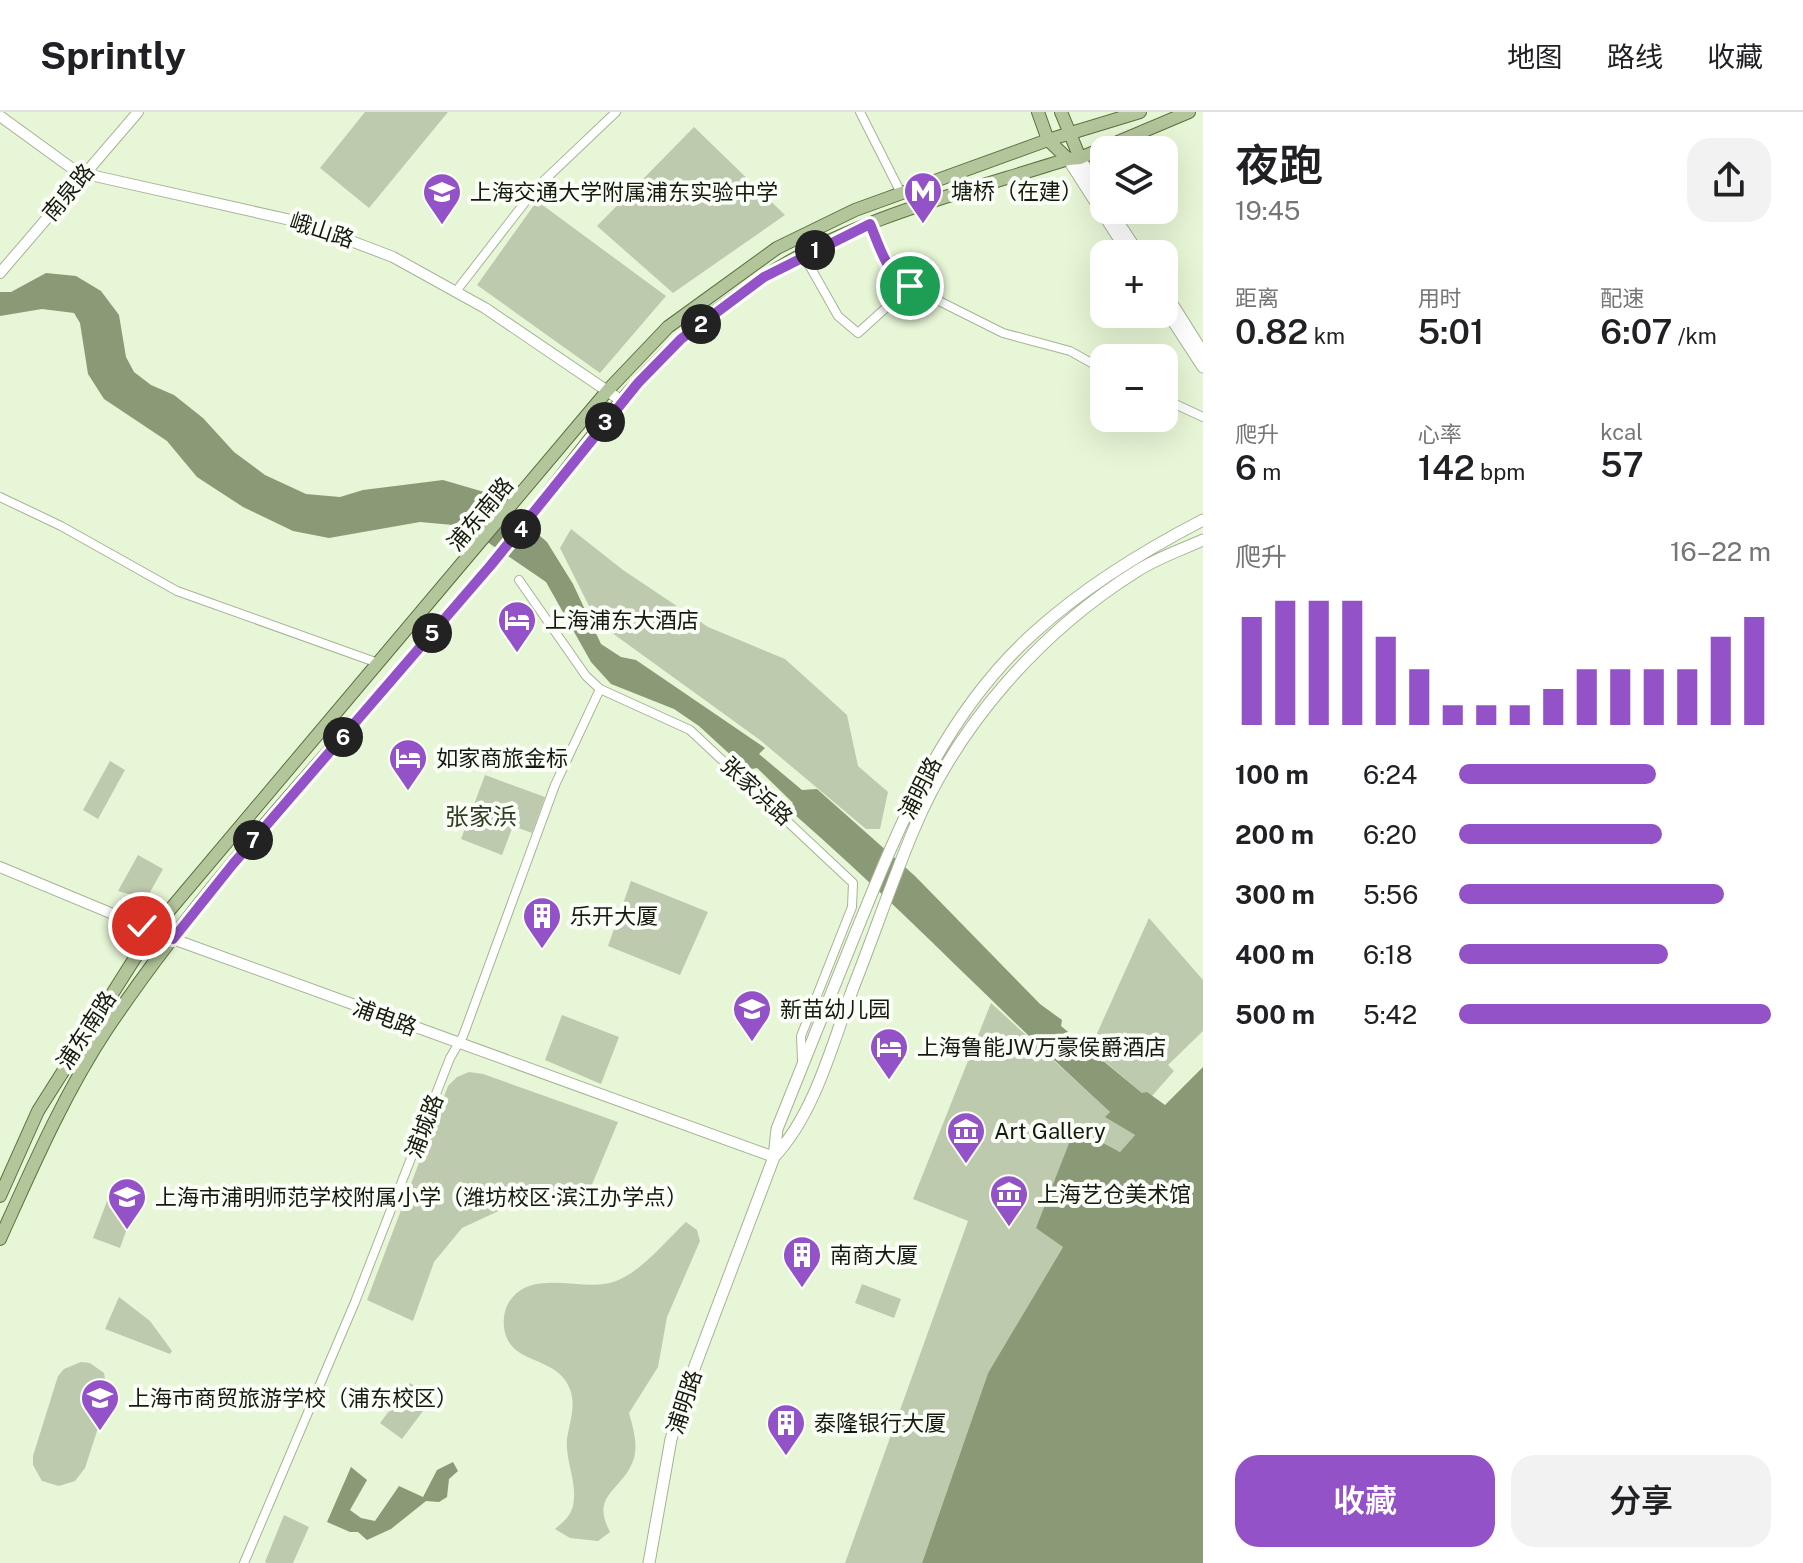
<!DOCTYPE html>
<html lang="zh">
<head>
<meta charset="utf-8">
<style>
	body { margin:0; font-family:"Public Sans","Noto Sans SC",sans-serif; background:#f2f2f2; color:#202124; height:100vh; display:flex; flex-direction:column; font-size:30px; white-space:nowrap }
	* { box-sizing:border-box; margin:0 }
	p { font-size:26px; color:#757577 }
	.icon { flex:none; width:44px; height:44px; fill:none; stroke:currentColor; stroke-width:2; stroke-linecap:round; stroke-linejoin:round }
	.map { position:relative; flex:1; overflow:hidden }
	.sheet { display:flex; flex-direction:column; background:#fff; width:600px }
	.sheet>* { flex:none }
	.fabs { position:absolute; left:1090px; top:24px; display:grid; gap:16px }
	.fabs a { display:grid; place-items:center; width:88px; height:88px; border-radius:16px; background:#fff; box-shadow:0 8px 32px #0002; font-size:40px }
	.pin { position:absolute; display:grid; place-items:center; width:68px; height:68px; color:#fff; margin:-34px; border:4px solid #fff; border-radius:50%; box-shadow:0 2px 8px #0007 }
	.km { position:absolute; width:40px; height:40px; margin:-20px; border-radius:50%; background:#222; color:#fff; font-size:22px; line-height:40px; text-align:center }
	.round { display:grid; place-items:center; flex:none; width:84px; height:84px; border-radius:24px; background:#f2f2f2 }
	.headline { display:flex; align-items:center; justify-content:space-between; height:136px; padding:0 32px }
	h1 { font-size:44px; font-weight:600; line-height:60px }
	.figures { display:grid; grid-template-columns:repeat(3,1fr); gap:12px; height:136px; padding:8px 32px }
	.figures div { display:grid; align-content:center }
	.figures b { font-size:34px; font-weight:600 }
	.figures small { font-size:22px; font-weight:400 }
	.figures p { font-size:22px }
	.chart { height:224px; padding:16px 32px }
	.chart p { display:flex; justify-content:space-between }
	.chart svg { width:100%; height:144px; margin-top:8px; stroke:#9352c7; stroke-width:6 }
	.cta { display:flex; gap:16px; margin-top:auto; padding:16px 32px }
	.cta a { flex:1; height:92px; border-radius:24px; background:#9352c7; color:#fff; font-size:32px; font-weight:600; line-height:92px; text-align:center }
	.cta a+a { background:#f2f2f2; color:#202124 }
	ul { padding:0 32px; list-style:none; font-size:26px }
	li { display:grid; grid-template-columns:128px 96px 1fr; align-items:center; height:60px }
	li i { height:20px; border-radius:10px; background:#9352c7 }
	header { display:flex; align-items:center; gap:48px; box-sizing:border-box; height:112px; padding:0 40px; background:#fff; border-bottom:2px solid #e0e0e0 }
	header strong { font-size:38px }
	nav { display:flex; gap:44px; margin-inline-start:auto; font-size:28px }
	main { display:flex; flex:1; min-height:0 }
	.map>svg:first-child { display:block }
	.green { fill:#bdcaae }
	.water { fill:#8a9a77 }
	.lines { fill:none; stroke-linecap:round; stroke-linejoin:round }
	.minor-casing { stroke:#a6b395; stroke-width:10 }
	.tertiary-casing { stroke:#a6b395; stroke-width:12 }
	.secondary-casing { stroke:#a6b395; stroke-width:13 }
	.primary-casing { stroke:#5b703d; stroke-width:14 }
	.minor { stroke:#fff; stroke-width:8 }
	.tertiary { stroke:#fff; stroke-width:10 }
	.secondary { stroke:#fff; stroke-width:11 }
	.primary { stroke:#b3c59a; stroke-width:12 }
	.route-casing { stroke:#fff; stroke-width:16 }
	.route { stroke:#9352c7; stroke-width:10 }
	.labels { text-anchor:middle; stroke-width:8; stroke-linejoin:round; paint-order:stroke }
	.poi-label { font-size:22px; fill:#151a0e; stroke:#fbfef7; text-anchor:start }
	.street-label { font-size:22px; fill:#151a0e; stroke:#fbfef7 }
	.neighbourhood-label { font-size:24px; fill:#303b22; stroke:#fbfef7 }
</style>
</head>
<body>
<header>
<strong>Sprintly</strong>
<nav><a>地图</a><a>路线</a><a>收藏</a></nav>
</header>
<main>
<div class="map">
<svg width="1203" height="1451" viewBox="0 0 1203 1451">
	<rect width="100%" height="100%" fill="#e7f6d6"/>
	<path class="green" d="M365,0H448L369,96L320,56Z
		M694,15L785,103L673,181L597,114Z
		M537,89L666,184L600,261L477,173Z
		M571,417L623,458L708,515L785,547L847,603L858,654L888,680L880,717H866L760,628L597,510L560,436Z
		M110,649L125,658L98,707L83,698Z
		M485,663L545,685L532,721L513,714L502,743L461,727Z
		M138,743L163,757L149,782L142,786L118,779Z
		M631,769L708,800L680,863L608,834Z
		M1149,806L1203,868V919L1168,953L1174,959L1152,984L1142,981L1090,937Z
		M991,891L1110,1000L1106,1005L1135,1023L1120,1040L1075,1016L1063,1135L988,1261L922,1451H845L968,1109L913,1087Z
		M562,903L619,925L601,972L545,948Z
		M469,960L483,962L618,1010L586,1087L527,1090L505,1096L462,1116L434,1150L413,1209L367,1188L448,974L457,965Z
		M112,1076L138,1086L120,1136L93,1126Z
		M686,1110L697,1118L700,1129L667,1205L658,1255L629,1301C633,1316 638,1331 634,1346C624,1379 589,1381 610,1420L598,1429L570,1426L555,1417C563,1410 570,1405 573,1394C578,1371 565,1349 567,1327C570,1307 579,1288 565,1268C549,1244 508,1251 504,1215C503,1205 505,1194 512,1186C532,1160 575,1176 604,1172C636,1168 664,1130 686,1110Z
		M862,1172L901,1187L894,1206L855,1191Z
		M119,1185L150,1209L172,1239L170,1242L105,1217Z
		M81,1250L90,1251L104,1261L108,1285L85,1356L75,1369L59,1374L42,1369L33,1353V1344L58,1264L64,1257Z
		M410,1271L432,1287L402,1327L380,1311Z
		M284,1403L309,1415L293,1451H267L265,1450Z"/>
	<path class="water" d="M46,161L76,164L101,179L119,203L126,245L134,260L151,273L174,283L203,306L234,340L265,363L306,382L340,385L363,378L443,368L491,382L547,430L573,472L601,532L621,545L636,548L765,636L759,642L802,678L817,677L915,764L1040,892L1062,908L1061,914L1142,981L1147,980L1165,993L1203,955V1451H922L988,1261L1063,1135L1036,1116L1075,1016L1120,1040L1135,1023L1105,1005L1110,1000C1002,902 903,797 794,702L789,696L793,691L757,656L747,658L699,614L674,597L611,572L591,550L546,470L464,414L420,410L329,426L293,419L243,395L197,365L167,329L104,287L88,262L80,211L74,201L42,197L0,204V180H11Z
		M453,1350L458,1359L449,1367L447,1385L439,1390L426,1389L391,1417L367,1428L358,1420H350L327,1410L351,1355L367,1368L350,1398L361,1406L375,1409L399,1374L423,1385L437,1358Z"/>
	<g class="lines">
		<defs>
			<path id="minor" d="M860,0L901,81
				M870,112L888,154L899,169L1003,221L1070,239L1104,258
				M804,144L838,204L858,221L910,174
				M457,178L536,76L616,0
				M1164,287L1203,305
				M0,385L61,414L177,479L378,551
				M519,468L586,564L600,577L690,618L853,771L852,795L801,924L802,949
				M244,1451L355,1190L450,946L463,924L555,673L600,577"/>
			<path id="tertiary" d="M0,4L77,60L304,111L393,145L485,196L622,289
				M0,161L138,0
				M0,755L173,827L774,1045"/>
			<path id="secondary" d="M1080,46L1104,89
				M1068,47L1129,142
				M1110,98L1139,142
				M1164,179L1203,241
				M1164,195L1203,255
				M774,1045C815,1001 832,933 853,876C874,823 892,769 914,717C958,612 1041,519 1137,459C1157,446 1181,438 1203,428
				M649,1451L671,1327L692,1262L774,1045L777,1017C803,953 828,889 854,825C899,714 944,600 1036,519C1086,474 1143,439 1203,408"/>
			<path id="primary" d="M1038,0L1048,28L1068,47
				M1061,0L1080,46
				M0,1084L38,999L152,819L608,278L668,215L777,136L855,98L1048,28L1140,0
				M0,1127C32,1056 64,982 107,917C219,750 364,605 493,451C555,377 608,293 680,228C704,206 734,186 761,167C852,106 965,80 1068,47L1080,46L1189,0"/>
		</defs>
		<use href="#minor" class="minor-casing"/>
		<use href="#tertiary" class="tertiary-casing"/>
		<use href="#secondary" class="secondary-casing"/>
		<use href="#primary" class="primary-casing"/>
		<use href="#minor" class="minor"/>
		<use href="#tertiary" class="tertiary"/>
		<use href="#secondary" class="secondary"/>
		<use href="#primary" class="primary"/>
	</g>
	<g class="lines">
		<defs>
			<path id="route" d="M142,814L173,827L233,752L491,453L638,271L681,227L764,165L870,112C880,135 886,162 910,174"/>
		</defs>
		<use href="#route" class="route-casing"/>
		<use href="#route" class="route"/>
	</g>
	<defs>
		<symbol id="metro-pin" viewBox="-11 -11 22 30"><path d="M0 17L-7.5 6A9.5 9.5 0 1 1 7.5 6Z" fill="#9352c7" stroke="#fbfef7"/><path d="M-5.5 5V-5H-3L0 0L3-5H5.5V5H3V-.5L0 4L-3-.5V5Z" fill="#fff"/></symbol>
		<symbol id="school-pin" viewBox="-11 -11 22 30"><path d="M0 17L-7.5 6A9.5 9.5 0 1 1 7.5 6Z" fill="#9352c7" stroke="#fbfef7"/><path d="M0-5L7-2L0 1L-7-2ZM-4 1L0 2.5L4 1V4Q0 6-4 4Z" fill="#fff"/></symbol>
		<symbol id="hotel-pin" viewBox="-11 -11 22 30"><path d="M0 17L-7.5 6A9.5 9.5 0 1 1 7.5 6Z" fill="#9352c7" stroke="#fbfef7"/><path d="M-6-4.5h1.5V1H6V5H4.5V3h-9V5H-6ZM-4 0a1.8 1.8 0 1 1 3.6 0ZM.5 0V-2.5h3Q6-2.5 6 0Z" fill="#fff"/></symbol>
		<symbol id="building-pin" viewBox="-11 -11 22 30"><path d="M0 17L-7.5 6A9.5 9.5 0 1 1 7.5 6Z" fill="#9352c7" stroke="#fbfef7"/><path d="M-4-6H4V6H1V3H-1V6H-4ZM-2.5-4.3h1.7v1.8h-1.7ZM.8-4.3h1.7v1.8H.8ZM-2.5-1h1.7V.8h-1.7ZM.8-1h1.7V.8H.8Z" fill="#fff"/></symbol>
		<symbol id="museum-pin" viewBox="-11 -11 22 30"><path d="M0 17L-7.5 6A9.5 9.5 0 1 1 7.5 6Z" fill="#9352c7" stroke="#fbfef7"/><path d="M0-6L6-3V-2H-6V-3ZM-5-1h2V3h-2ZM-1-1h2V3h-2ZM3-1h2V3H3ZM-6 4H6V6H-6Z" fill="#fff"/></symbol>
	</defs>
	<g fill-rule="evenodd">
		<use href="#metro-pin" x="901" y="57" width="44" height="60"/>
		<use href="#school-pin" x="420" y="58" width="44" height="60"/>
		<use href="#hotel-pin" x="495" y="486" width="44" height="60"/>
		<use href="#hotel-pin" x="386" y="624" width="44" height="60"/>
		<use href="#building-pin" x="520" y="782" width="44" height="60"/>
		<use href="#school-pin" x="730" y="875" width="44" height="60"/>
		<use href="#hotel-pin" x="867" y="913" width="44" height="60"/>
		<use href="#museum-pin" x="944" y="997" width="44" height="60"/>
		<use href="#museum-pin" x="987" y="1060" width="44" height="60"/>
		<use href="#school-pin" x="105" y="1063" width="44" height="60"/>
		<use href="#building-pin" x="780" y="1121" width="44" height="60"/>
		<use href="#school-pin" x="78" y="1264" width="44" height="60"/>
		<use href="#building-pin" x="764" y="1289" width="44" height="60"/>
	</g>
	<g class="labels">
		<g class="poi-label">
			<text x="951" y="87">塘桥（在建）</text>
			<text x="470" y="88">上海交通大学附属浦东实验中学</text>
			<text x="545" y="516">上海浦东大酒店</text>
			<text x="436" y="654">如家商旅金标</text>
			<text x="570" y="812">乐开大厦</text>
			<text x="780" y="905">新苗幼儿园</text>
			<text x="917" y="943">上海鲁能JW万豪侯爵酒店</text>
			<text x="994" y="1027">Art Gallery</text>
			<text x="1037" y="1090">上海艺仓美术馆</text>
			<text x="155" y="1093">上海市浦明师范学校附属小学（潍坊校区·滨江办学点）</text>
			<text x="830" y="1151">南商大厦</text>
			<text x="128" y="1294">上海市商贸旅游学校（浦东校区）</text>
			<text x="814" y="1319">泰隆银行大厦</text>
		</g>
		<g class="street-label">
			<text transform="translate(68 80) rotate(-50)" y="8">南泉路</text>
			<text transform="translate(322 118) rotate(18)" y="8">峨山路</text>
			<text transform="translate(480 402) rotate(-50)" y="8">浦东南路</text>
			<text transform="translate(920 676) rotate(-63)" y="8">浦明路</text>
			<text transform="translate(757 679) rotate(43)" y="8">张家浜路</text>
			<text transform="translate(385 905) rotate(20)" y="8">浦电路</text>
			<text transform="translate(86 918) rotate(-57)" y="8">浦东南路</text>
			<text transform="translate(424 1014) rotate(-69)" y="8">浦城路</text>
			<text transform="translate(684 1290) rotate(-72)" y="8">浦明路</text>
		</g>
		<g class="neighbourhood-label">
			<text x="481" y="713">张家浜</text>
		</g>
	</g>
</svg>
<div class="fabs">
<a><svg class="icon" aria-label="layers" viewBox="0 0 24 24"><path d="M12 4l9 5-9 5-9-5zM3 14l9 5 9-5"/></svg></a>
<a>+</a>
<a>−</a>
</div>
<div class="pin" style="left:910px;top:174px;background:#1e9e55"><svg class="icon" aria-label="arrive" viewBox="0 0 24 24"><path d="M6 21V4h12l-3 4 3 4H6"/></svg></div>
<div class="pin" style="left:142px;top:814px;background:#d93025"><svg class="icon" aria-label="check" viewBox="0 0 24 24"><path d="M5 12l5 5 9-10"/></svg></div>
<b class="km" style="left:815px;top:138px">1</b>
<b class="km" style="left:701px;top:212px">2</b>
<b class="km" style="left:605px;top:310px">3</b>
<b class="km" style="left:521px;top:417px">4</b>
<b class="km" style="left:432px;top:521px">5</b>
<b class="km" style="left:343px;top:625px">6</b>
<b class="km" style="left:253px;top:728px">7</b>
</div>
<section class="sheet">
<div class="headline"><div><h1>夜跑</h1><p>19:45</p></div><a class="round"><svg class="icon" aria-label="share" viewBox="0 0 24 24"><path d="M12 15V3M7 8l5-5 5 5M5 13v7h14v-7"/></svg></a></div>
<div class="figures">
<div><p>距离</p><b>0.82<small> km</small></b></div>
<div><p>用时</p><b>5:01</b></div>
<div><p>配速</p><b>6:07<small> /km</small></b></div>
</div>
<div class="figures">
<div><p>爬升</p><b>6<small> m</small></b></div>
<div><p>心率</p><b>142<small> bpm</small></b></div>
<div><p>kcal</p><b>57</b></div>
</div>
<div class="chart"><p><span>爬升</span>16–22 m</p>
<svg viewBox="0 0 160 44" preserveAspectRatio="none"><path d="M5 44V11M15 44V6M25 44V6M35 44V6M45 44V17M55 44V27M65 44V38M75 44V38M85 44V38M95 44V33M105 44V27M115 44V27M125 44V27M135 44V27M145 44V17M155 44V11"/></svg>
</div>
<ul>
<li><b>100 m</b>6:24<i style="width:63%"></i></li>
<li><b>200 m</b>6:20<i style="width:65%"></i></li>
<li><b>300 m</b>5:56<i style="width:85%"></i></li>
<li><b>400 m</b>6:18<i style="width:67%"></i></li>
<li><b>500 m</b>5:42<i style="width:100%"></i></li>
</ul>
<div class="cta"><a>收藏</a><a>分享</a></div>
</section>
</main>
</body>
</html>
